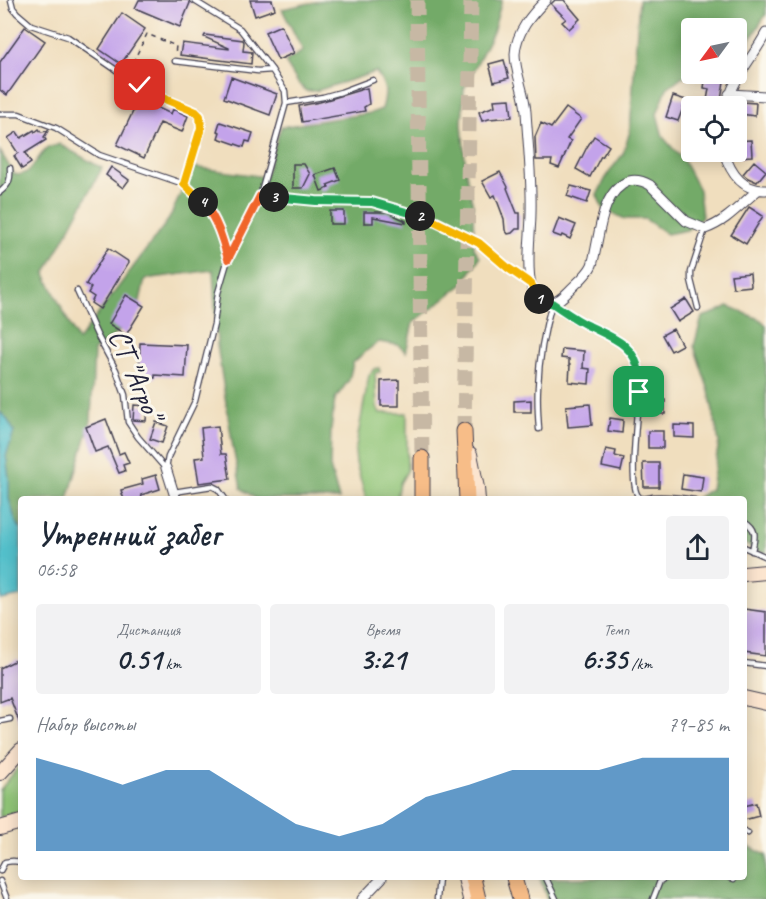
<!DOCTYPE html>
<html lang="ru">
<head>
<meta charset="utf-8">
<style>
	body { margin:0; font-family:Caveat,sans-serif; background:#f2f2f3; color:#1f2937; height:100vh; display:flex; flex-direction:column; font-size:22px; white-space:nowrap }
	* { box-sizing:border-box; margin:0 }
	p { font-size:20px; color:#747a83 }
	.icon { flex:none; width:33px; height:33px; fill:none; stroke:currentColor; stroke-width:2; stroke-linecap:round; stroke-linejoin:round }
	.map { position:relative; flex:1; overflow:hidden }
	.side { position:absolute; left:18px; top:496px; width:729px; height:384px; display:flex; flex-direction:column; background:#fff; border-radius:6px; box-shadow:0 3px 15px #0003 }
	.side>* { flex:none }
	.needle { width:39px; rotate:237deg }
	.buttons { position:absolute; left:681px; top:18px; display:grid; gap:12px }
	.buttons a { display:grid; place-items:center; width:66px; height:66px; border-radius:6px; background:#fff; box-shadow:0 3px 15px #0003; font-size:30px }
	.pin { position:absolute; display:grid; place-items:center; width:51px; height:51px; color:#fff; margin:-26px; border-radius:12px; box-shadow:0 3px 9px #0006 }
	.km { position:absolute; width:30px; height:30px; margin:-15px; border-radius:50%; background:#222; color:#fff; font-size:16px; line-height:30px; text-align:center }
	.round { display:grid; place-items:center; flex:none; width:63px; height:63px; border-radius:6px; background:#f2f2f3 }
	.overview { display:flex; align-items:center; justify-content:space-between; height:102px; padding:0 18px }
	h1 { font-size:33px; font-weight:700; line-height:45px }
	.figures { display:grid; grid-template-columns:repeat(3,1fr); gap:9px; height:102px; padding:6px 18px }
	.figures div { display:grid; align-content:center; border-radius:6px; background:#f2f2f3; text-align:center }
	.figures b { font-size:30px; font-weight:700 }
	.figures small { font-size:16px; font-weight:400 }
	.figures p { font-size:16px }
	.chart { height:168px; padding:12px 18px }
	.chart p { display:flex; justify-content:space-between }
	.chart svg { width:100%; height:108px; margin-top:6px; fill:#1f6fb2; opacity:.7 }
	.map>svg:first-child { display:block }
	.green { fill:#8fc476; stroke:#587358; stroke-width:1.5 }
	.forest { fill:#73aa67; stroke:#4a6651; stroke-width:1.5 }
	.water { fill:#53c0cb; stroke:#3a7183; stroke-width:1.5 }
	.building { fill:#c3a3ea }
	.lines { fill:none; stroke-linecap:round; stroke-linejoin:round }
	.primary-tunnel { stroke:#c7b8a4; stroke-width:15; stroke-dasharray:15 8; stroke-linecap:butt }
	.lane-casing { stroke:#413e4f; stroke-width:7 }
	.street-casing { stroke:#413e4f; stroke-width:11 }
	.secondary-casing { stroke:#413e4f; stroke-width:16 }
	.primary-casing { stroke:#413e4f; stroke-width:17 }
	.path { stroke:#413e4f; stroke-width:1.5; stroke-dasharray:4.5 4.5; stroke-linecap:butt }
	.lane { stroke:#fff; stroke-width:4.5 }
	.street { stroke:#fff; stroke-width:9 }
	.secondary { stroke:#fce5cf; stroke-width:14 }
	.primary { stroke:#f7bd88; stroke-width:15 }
	.split-1-casing { stroke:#fff; stroke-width:12 }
	.split-2-casing { stroke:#fff; stroke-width:12 }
	.split-3-casing { stroke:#fff; stroke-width:12 }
	.split-4-casing { stroke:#fff; stroke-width:12 }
	.split-5-casing { stroke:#fff; stroke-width:12 }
	.split-1 { stroke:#22a559; stroke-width:8 }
	.split-2 { stroke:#f5b400; stroke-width:8 }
	.split-3 { stroke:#22a559; stroke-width:8 }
	.split-4 { stroke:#f0652b; stroke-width:8 }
	.split-5 { stroke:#f5b400; stroke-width:8 }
	.labels { text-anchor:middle; stroke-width:6; stroke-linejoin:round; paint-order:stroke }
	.street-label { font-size:30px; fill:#22223b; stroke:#fbf7ec }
</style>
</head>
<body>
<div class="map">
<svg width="766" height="899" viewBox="0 0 766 899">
	<rect width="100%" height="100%" fill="#fbf7ec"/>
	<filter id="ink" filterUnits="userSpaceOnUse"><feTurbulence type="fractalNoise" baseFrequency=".0167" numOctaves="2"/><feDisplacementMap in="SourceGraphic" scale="12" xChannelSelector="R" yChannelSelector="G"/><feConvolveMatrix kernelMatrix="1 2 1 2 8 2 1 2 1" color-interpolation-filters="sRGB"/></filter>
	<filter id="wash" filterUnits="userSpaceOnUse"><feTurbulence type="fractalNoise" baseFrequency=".008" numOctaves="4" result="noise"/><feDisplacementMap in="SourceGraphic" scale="24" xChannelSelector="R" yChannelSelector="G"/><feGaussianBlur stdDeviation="1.35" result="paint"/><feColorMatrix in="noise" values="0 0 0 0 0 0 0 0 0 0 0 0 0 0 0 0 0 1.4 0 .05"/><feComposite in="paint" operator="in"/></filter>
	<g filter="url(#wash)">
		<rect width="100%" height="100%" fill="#f0debe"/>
		<path class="green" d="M379,368L380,372L375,373L377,407L380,413H407V471L400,483L397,499H366L356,463L355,452L369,375L374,369Z
			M21,764V811L0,817V790Z"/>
		<path class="forest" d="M324,0H502L493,32L464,89L462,124L466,172L473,205L474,248L480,257L463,284L413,323L406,352L398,345L379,342L365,352L353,363L349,380L335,399L331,429L330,467L339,499H256L241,488L233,448L217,345L213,270L145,279L136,318L94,351L91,421L68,499L21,500V529L16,522L9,499V479L6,456L14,431L7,419L0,412V151L14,174C32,179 36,155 49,147C50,147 58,145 59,144L102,168L45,274L78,341L169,219L193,167L265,177L281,127L371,113L382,109C387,92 386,86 376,72L316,91H306L298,83L285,62L303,51L282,9Z
			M639,0H766V14L737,61L736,28H692V74H727L708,77L683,76L667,88L657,114L663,137L683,160L699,190L702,217L687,230L667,234L645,219H625L603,209L597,195L608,174L623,154L630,131Z
			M728,306L761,320L766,325V553L756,551L744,543V500L695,499L711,489L719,442L709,391L694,346L702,317L717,312Z
			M744,844L766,855V899H585L579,898L547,899L540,878H744Z"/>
		<path class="water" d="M0,412L7,419L14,431L6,456L9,479V499L16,522L21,529V596L1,600Z"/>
		<g id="blocks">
			<path class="building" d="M139,0H189L190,3L180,27L135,8Z
				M250,0H272L275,9L255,16Z
				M555,0H564L580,19L569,29L562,22L566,19L551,4Z
				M122,13L145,29L121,64L99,49Z
				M281,25L294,53L278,60L265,32Z
				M25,27L45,41L7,95L0,90V62Z
				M205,35L243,40L244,42L243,51L252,52L251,64L180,55L182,43L229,49V48L204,37Z
				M504,60L509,78L494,82L489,64Z
				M706,74L725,75L720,106H710L712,101L707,100L709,89L704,88Z
				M231,77L277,94L270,115L224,98Z
				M367,88L369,104L364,107L365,111L302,122L299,106L320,102Z
				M673,96L686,100L678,121L666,117Z
				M139,99L171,114L173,109L188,116L182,132L160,123L144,158L117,145Z
				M510,99L512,117L489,119L482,121L479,112L495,106L494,100Z
				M741,102L756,103L755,116L740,114Z
				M566,108L581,119L567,139L571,141L559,168L551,165L552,160H536L535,137L541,123L551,128Z
				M220,122L253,133L250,142L246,141L244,147L218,138L220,132L217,131Z
				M39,129L41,132L48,131L44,137L46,140L25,153L31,163L22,169L14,156L18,153L8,138L17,132L21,138L34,130L35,132Z
				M594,136L609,146L602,157L601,156L590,177L576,169L587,147Z
				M751,140L752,156L737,157L736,141Z
				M754,161L766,171L757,182L748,178L743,174Z
				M293,164H304L310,174L303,188H293Z
				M111,167L129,180L123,188L106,175Z
				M335,168L340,180L327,185L329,188L321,191L315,175Z
				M500,172L508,187L507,188L517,213H520V229H516L512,233L508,234L505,230L504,219L495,195L491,197L482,181Z
				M571,186L591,191L587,203L567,196Z
				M749,207L763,216L746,244L731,235Z
				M330,211H344V224H330Z
				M364,212H388L406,221V223L373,217V223H364Z
				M559,218L576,225L570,239L562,235L561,237L553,234Z
				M108,248L129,262L100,309L91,303L94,297L88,293L91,288L86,284Z
				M750,273L751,286L733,288L731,275Z
				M126,295L144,306L126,335L109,324Z
				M686,299L694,312L678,322L670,309Z
				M673,329L682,345L671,351L662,335Z
				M140,343L187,345L185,377L155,375V378L139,377Z
				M562,349L584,351L583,368L590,369L589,384L569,382L570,365H569V359L561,358Z
				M399,380V406H381V381Z
				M647,399L665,400V414H646Z
				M531,400V412H514V401Z
				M590,404L592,425L568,427L566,406Z
				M134,405L147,406L146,421L133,420Z
				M610,418L623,420L622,433L608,431Z
				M106,419L119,454L124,452L129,463L123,465L125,471L119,473L108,447L95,452L86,427Z
				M156,422L168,426L162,443L150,439Z
				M674,425L694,426V438L674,437Z
				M218,426L221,454H226L230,479L199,483L195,458L204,457L201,428Z
				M648,431H663V448H648Z
				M606,449L616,451L615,456L624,458L621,471L602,467Z
				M643,463H659V487H644Z
				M683,474L703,477L701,492L681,489Z
				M156,475L160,489L141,495L143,500H124L121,490L143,484L142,479Z
				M744,609L766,612V656L744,653Z
				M18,659L21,665L20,724L10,698L0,702V668Z
				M756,803L759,816L744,820V806Z"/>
		</g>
	</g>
	<g filter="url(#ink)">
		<use href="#blocks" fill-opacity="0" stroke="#413e4f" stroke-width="1.5"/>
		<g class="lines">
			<path class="primary-tunnel" d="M417,0L422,458
				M464,431L471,0"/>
			<defs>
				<path id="lane" d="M11,0L13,8L17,13L31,25L68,37L125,76L160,97L196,112L200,115L201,127L184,184C194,193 204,202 212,213C220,227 224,244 228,259
					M175,61L258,71L272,70
					M286,103L323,97L341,92L373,80
					M0,114H19L56,128L99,155L184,184
					M0,192C9,185 11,180 10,168
					M260,196L317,201L372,202L432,220L479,243L508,268L531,284
					M77,291L97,335L116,370L125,395L128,422L138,437L165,468
					M698,308L691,280V272L705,229
					M539,429C538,415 537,401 538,387C539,359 544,330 552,303C564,310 575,319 587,325C602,333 620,337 630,352C634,358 638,366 639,373C641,394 626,486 639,497C644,500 648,498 653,497C666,496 681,498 694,500
					M166,468L168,457L195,401L214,324L218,293L228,259L260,196L286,103L285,91L272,70L240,29L193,0
					M174,492L212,486L218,489L226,500
					M744,521C758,530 755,536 752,551
					M744,547L766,557
					M744,663L766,666
					M0,721L10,719
					M744,831L748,833
					M0,871L5,862L13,861L21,862
					M546,878L556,899
					M731,878L734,879
					M0,881L7,899
					M437,899L439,878
					M653,899L660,881L665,878"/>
				<path id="street" d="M546,0C532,14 516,32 515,54C515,73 525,93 526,112C528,145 532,179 531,212C531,233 526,265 531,284C533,293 539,302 549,303C558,303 565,295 571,289C578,282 588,274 592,265C600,240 599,192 629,181C637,179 643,181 650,185L686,221L705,229C726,222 741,204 758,190
					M729,94L766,96
					M727,106C732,79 753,58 766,33
					M724,152C730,172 742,191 766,190
					M166,468L176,500
					M362,899L382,878"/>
				<path id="secondary" d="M470,454L477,488L478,500
					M744,574L766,572
					M744,698L766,703
					M0,773L21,750
					M0,828L21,822
					M465,878L470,899"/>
				<path id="primary" d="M464,431L467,500
					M422,500V458
					M473,878L478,899
					M514,878L520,899"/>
			</defs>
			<use href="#lane" class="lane-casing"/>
			<use href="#street" class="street-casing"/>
			<use href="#secondary" class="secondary-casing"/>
			<use href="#primary" class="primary-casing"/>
			<path class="path" d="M129,70L147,34L176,46L175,54
				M132,100L137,91"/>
			<use href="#lane" class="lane"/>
			<use href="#street" class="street"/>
			<use href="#secondary" class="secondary"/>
			<use href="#primary" class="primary"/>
		</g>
	</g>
	<g class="lines" filter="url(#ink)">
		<defs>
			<path id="split-1" d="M539,299L546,303H552C564,311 576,320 589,326C611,337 635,344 639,373C639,379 639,386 639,392"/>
			<path id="split-2" d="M420,216L432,220L479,243L508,268L531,284L539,299"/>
			<path id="split-3" d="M274,197L316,201L372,202L420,216"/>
			<path id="split-4" d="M203,202C217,220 222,237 228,259L260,196L274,197"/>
			<path id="split-5" d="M140,85L160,97L196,112L200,116L201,128L184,184L203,202"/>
		</defs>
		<use href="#split-1" class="split-1-casing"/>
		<use href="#split-2" class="split-2-casing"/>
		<use href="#split-3" class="split-3-casing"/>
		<use href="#split-4" class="split-4-casing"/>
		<use href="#split-5" class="split-5-casing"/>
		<use href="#split-1" class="split-1"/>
		<use href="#split-2" class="split-2"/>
		<use href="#split-3" class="split-3"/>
		<use href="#split-4" class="split-4"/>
		<use href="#split-5" class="split-5"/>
	</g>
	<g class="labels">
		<g class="street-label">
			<text transform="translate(136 374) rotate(67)" y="10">СТ "Агро"</text>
		</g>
	</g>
</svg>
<div class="buttons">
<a><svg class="needle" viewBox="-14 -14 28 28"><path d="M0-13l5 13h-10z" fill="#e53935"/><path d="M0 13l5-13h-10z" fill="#747a83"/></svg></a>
<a><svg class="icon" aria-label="locate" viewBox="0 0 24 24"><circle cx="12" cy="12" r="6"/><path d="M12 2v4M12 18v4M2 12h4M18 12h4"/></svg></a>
</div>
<div class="pin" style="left:639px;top:392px;background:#1e9e55"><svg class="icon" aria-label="arrive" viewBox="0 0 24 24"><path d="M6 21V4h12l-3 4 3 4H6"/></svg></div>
<div class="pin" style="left:140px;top:85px;background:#d93025"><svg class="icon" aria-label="check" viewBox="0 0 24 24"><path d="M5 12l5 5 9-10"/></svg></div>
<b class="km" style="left:539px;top:299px">1</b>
<b class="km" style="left:420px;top:216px">2</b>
<b class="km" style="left:274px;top:197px">3</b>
<b class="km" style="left:203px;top:202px">4</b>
<section class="side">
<div class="overview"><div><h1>Утренний забег</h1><p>06:58</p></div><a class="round"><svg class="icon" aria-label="share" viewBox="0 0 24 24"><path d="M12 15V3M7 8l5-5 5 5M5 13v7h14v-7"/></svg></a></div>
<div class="figures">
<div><p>Дистанция</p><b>0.51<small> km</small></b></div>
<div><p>Время</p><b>3:21</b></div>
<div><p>Темп</p><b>6:35<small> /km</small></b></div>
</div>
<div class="chart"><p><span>Набор высоты</span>79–85 m</p>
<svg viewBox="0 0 160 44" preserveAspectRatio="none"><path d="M0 44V6L10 11L20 17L30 11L40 11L50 22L60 33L70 38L80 33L90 22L100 17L110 11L120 11L130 11L140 6L150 6L160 6V44z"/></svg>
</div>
</section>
</div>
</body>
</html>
